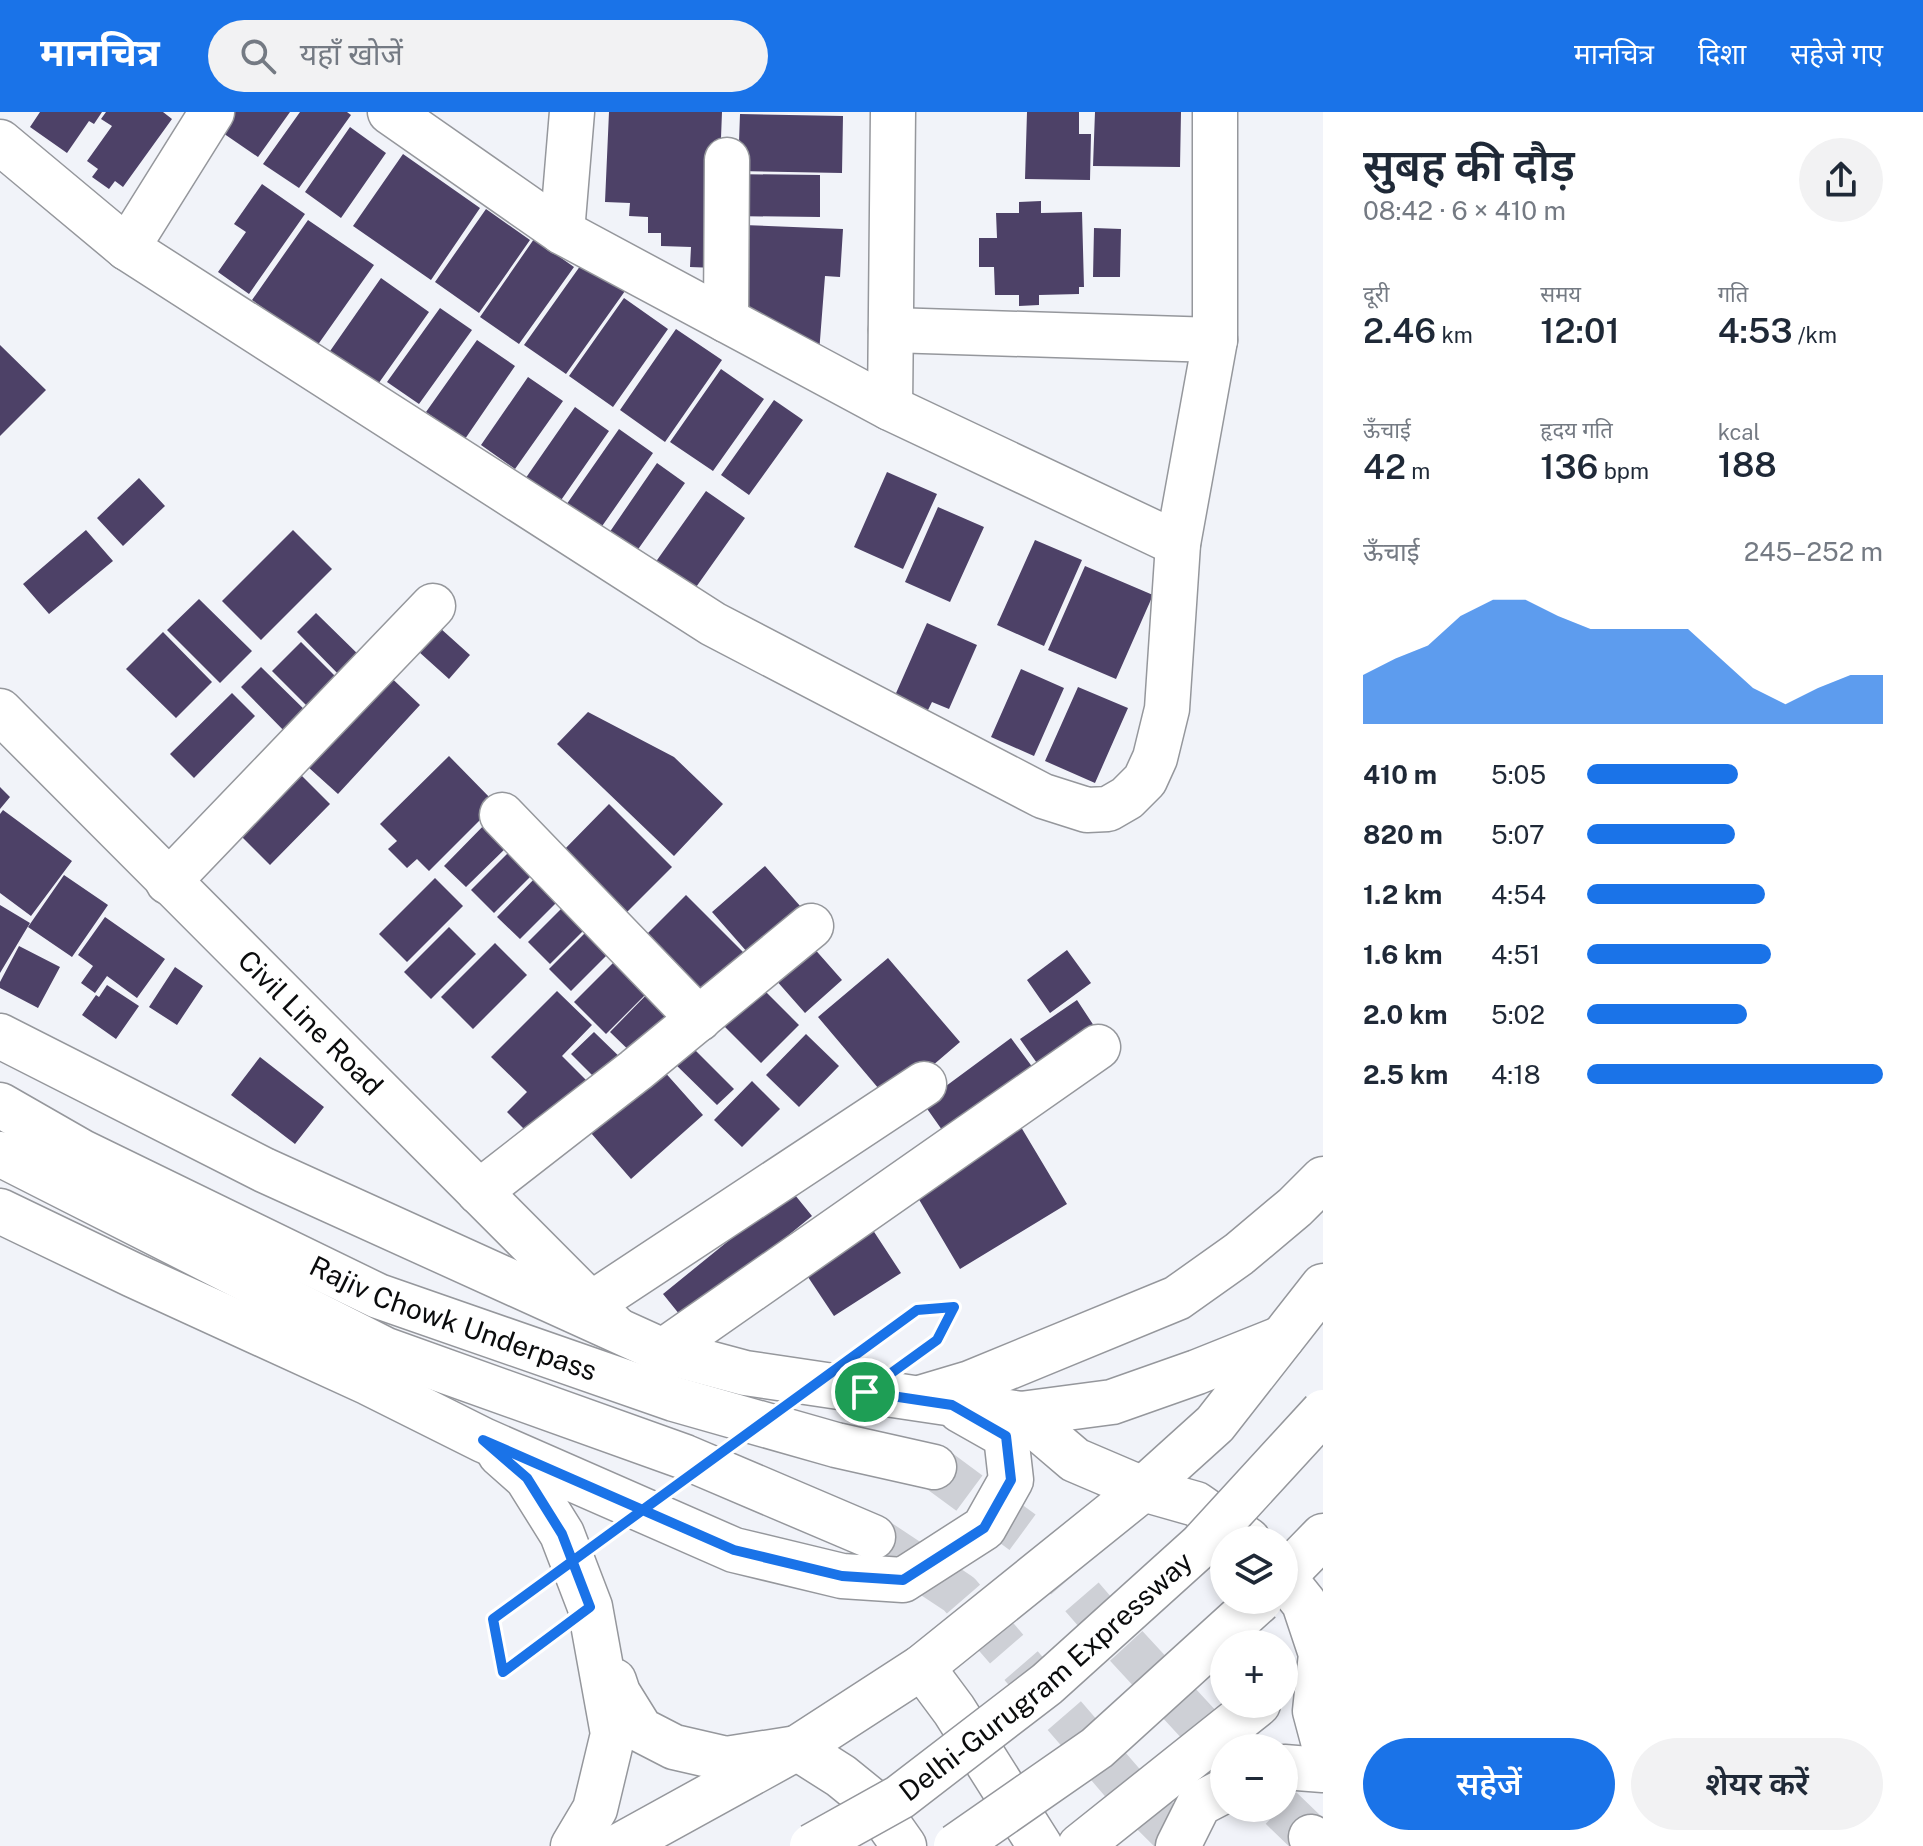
<!DOCTYPE html>
<html lang="hi">
<head>
<meta charset="utf-8">
<style>
	body { margin:0; font-family:"Public Sans","Noto Sans Devanagari",sans-serif; background:#f2f2f3; color:#1f2937; height:100vh; display:flex; flex-direction:column; font-size:30px; white-space:nowrap }
	* { box-sizing:border-box; margin:0 }
	p { font-size:26px; color:#747a83 }
	.icon { flex:none; width:44px; height:44px; fill:none; stroke:currentColor; stroke-width:2; stroke-linecap:round; stroke-linejoin:round }
	.map { position:relative; flex:1; overflow:hidden }
	.details { display:flex; flex-direction:column; background:#fff; width:600px }
	.details>* { flex:none }
	.buttons { position:absolute; left:1210px; top:1414px; display:grid; gap:16px }
	.buttons a { display:grid; place-items:center; width:88px; height:88px; border-radius:50%; background:#fff; box-shadow:0 4px 12px #0003; font-size:40px }
	.pin { position:absolute; display:grid; place-items:center; width:68px; height:68px; color:#fff; margin:-34px; border:4px solid #fff; border-radius:50%; box-shadow:0 2px 8px #0007 }
	.round { display:grid; place-items:center; flex:none; width:84px; height:84px; border-radius:42px; background:#f2f2f3 }
	.summary { display:flex; align-items:center; justify-content:space-between; height:136px; padding:0 40px }
	h1 { font-size:44px; font-weight:600; line-height:60px }
	.metrics { display:grid; grid-template-columns:repeat(3,1fr); gap:12px; height:136px; padding:8px 40px }
	.metrics div { display:grid; align-content:center }
	.metrics b { font-size:34px; font-weight:600 }
	.metrics small { font-size:22px; font-weight:400 }
	.metrics p { font-size:22px }
	.chart { height:224px; padding:16px 40px }
	.chart p { display:flex; justify-content:space-between }
	.chart svg { width:100%; height:144px; margin-top:8px; fill:#1a73e8; opacity:.7 }
	.cta { display:flex; gap:16px; margin-top:auto; padding:16px 40px }
	.cta a { flex:1; height:92px; border-radius:48px; background:#1a73e8; color:#fff; font-size:32px; font-weight:600; line-height:92px; text-align:center }
	.cta a+a { background:#f2f2f3; color:#1f2937 }
	ul { padding:0 40px; list-style:none; font-size:26px }
	li { display:grid; grid-template-columns:128px 96px 1fr; align-items:center; height:60px }
	li i { height:20px; border-radius:10px; background:#1a73e8 }
	header { display:flex; align-items:center; gap:48px; box-sizing:border-box; height:112px; padding:0 40px; background:#1a73e8; color:#fff }
	header strong { font-size:38px }
	nav { display:flex; gap:44px; margin-inline-start:auto; font-size:28px }
	.search { width:560px; height:72px; background:#f2f2f3; display:flex; align-items:center; gap:20px; box-sizing:border-box; padding:0 28px; border-radius:44px; color:#747a83; font-size:30px }
	main { display:flex; flex:1; min-height:0 }
	.map>svg:first-child { display:block }
	.building { fill:#4d4167 }
	.lines { fill:none; stroke-linecap:round; stroke-linejoin:round }
	.major-tunnel { stroke:#ced0d6; stroke-width:44; stroke-dasharray:44 22; stroke-linecap:butt }
	.minor-casing { stroke:#95979c; stroke-width:47 }
	.major-casing { stroke:#95979c; stroke-width:47 }
	.highway-casing { stroke:#95979c; stroke-width:47 }
	.path { stroke:#a5a7ab; stroke-width:5; stroke-dasharray:6 6; stroke-linecap:butt }
	.minor { stroke:#fff; stroke-width:44 }
	.major { stroke:#fff; stroke-width:44 }
	.highway { stroke:#fff; stroke-width:44 }
	.highway-bridge-casing { stroke:#95979c; stroke-width:47; stroke-linecap:butt }
	.path-bridge { stroke:#a5a7ab; stroke-width:5; stroke-dasharray:6 6; stroke-linecap:butt }
	.highway-bridge { stroke:#fff; stroke-width:44 }
	.route-casing { stroke:#fff; stroke-width:16 }
	.route { stroke:#1a73e8; stroke-width:10 }
	.labels { text-anchor:middle; stroke-width:8; stroke-linejoin:round; paint-order:stroke }
	.street-label { font-size:28px; fill:#0b0c0d; stroke:#fff }
</style>
</head>
<body>
<header>
<strong>मानचित्र</strong>
<div class="search"><svg class="icon" aria-label="search" viewBox="0 0 24 24"><circle cx="10" cy="10" r="6"/><path d="M15 15l6 6"/></svg>यहाँ खोजें</div>
<nav><a>मानचित्र</a><a>दिशा</a><a>सहेजे गए</a></nav>
</header>
<main>
<div class="map">
<svg width="1323" height="1734" viewBox="0 0 1323 1734">
	<rect width="100%" height="100%" fill="#f1f3f9"/>
	<path class="building" d="M40,0H102L94,12L89,9L67,41L30,15Z
		M106,0H163L172,7L123,75L115,69L109,77L92,65L98,57L87,49L112,14L101,7Z
		M233,0H290L258,45L220,19Z
		M300,0H347L351,3L299,76L263,52Z
		M609,0H722L716,156L690,155L691,135L661,134V121H648V105L629,104L630,91L605,90Z
		M1027,0H1079V22H1091L1090,68L1025,67Z
		M1095,0H1181L1180,55L1093,54Z
		M740,2L843,4L842,61L738,59Z
		M350,15L386,41L341,106L305,80Z
		M403,42L480,96L431,168L353,114Z
		M730,62L820,63V105L729,104Z
		M262,72L305,102L249,182L218,160L246,120L234,112Z
		M1041,89V101L1082,100L1084,175H1079V182L1039,183V193L1019,194V183H995L994,155H979V126H997L996,101H1019V90Z
		M486,97L530,128L479,201L435,170Z
		M308,108L374,153L317,234L252,188Z
		M743,113L843,117L840,165L825,164L819,241L755,210V198H738Z
		M1094,116L1121,117L1120,165H1093Z
		M534,127L574,155L519,232L480,205Z
		M583,150L625,179L566,262L524,233Z
		M381,166L429,200L376,275L328,242Z
		M624,186L668,217L613,295L569,264Z
		M440,196L472,218L419,292L387,270Z
		M676,217L722,248L665,330L620,298Z
		M477,228L515,254L465,327L426,300Z
		M0,233L46,278L0,324Z
		M721,257L764,287L713,359L670,330Z
		M528,265L563,289L515,357L481,333Z
		M774,288L803,308L749,383L721,363Z
		M575,295L609,319L557,394L523,370Z
		M619,317L653,341L598,420L564,396Z
		M657,351L685,371L634,443L607,424Z
		M887,360L937,382L903,457L854,435Z
		M139,366L165,394L123,434L97,406Z
		M706,379L745,406L694,478L655,451Z
		M938,395L984,415L950,490L905,470Z
		M86,418L113,449L49,502L23,472Z
		M293,418L332,457L261,528L222,489Z
		M1035,428L1082,448L1044,534L997,513Z
		M1085,454L1153,483L1116,567L1048,538Z
		M199,487L252,539L220,571L167,518Z
		M316,501L365,549L345,569L297,520Z
		M430,507L470,543L449,567L408,530Z
		M927,511L977,533L949,597L932,590L926,602L893,588Z
		M163,520L212,570L176,606L126,557Z
		M301,530L343,572L314,601L272,559Z
		M261,555L312,605L291,626L241,575Z
		M382,557L420,593L338,682L308,655Z
		M1021,557L1064,576L1034,644L991,625Z
		M1078,575L1128,596L1095,671L1045,649Z
		M232,581L255,604L194,666L170,642Z
		M588,600L674,645L723,692L674,744L557,632Z
		M449,644L496,692L429,759L417,747L407,756L388,737L397,729L380,712Z
		M298,660L330,692L270,753L238,721Z
		M0,675L10,685L0,697Z
		M609,692L672,755L622,805L559,743Z
		M3,698L72,749L31,804L0,781V702Z
		M491,706L513,729L466,775L444,754Z
		M515,734L538,757L494,801L471,778Z
		M765,754L808,803L755,849L712,800Z
		M540,761L563,784L520,827L497,805Z
		M64,763L108,793L72,845L28,815Z
		M435,766L463,794L407,850L379,822Z
		M686,783L751,848L704,895L639,830Z
		M570,788L592,810L550,852L528,830Z
		M0,793L30,811L0,861Z
		M105,805L165,847L137,886L107,864L95,881L81,871L93,854L78,843Z
		M596,810L618,832L571,879L549,857Z
		M449,815L476,842L431,887L404,860Z
		M495,831L527,863L473,917L441,885Z
		M19,834L60,855L38,896L0,876V870Z
		M812,834L842,868L805,901L775,867Z
		M1067,838L1091,871L1050,901L1027,868Z
		M621,843L653,875L606,922L574,890Z
		M888,846L960,930L890,990L818,905Z
		M175,855L203,874L177,913L149,895Z
		M757,871L799,913L761,951L719,909Z
		M107,873L139,894L116,927L82,903L96,883L99,885Z
		M656,873L688,904L642,951L610,920Z
		M557,879L592,913L562,944L592,974L537,1030L507,1000L527,980L491,945Z
		M1077,888L1096,917L1039,954L1020,927Z
		M594,920L628,953L605,976L571,942Z
		M806,922L839,954L799,995L766,963Z
		M1011,926L1036,960L947,1025L923,991Z
		M689,932L734,977L717,993L672,949Z
		M260,945L324,995L295,1032L231,983Z
		M662,957L703,1003L631,1067L591,1021Z
		M752,969L780,997L742,1035L714,1008Z
		M1021,1015L1067,1092L960,1157L914,1079Z
		M791,1078L812,1104L684,1208L663,1182Z
		M865,1106L901,1161L834,1204L798,1150Z"/>
	<g class="lines">
		<path class="major-tunnel" d="M934,1355L1033,1428L1096,1501L1224,1640
			M873,1425L959,1482L1127,1676L1185,1734
			M1281,1696L1311,1725"/>
		<defs>
			<g id="minor">
				<path d="M390,0L562,120L890,296L1178,432"/>
				<path d="M0,30L127,136L713,512L1043,684L1087,698L1108,697L1127,686L1145,668L1155,646L1167,597L1178,432L1215,228V0"/>
				<path d="M562,120L572,0"/>
				<path d="M127,136L212,0"/>
				<path d="M726,208L727,48"/>
				<path d="M891,218L1215,228"/>
				<path d="M890,296L893,0"/>
				<path id="s1" d="M0,599L616,1217"/>
				<path d="M502,703L699,907"/>
				<path d="M168,770L433,494"/>
				<path d="M479,1080L636,958L811,814"/>
				<path d="M591,1192L924,972"/>
				<path d="M663,1239L1098,935"/>
			</g>
			<g id="major">
				<path d="M0,924L264,1058L663,1239L745,1261L1021,1302L1075,1348L1143,1377L1196,1392L1248,1428"/>
				<path id="s2" d="M0,993L82,1040L378,1184L674,1287L836,1333L934,1355"/>
				<path d="M0,1042L386,1238L685,1345L873,1425"/>
				<path d="M0,1099L133,1163L369,1271L483,1328L734,1438L842,1464L903,1468L984,1416L1011,1368L1006,1324L960,1298"/>
				<path d="M923,1285L970,1271L1177,1186L1239,1142L1295,1095L1323,1067"/>
				<path d="M1021,1302L1112,1290L1197,1260L1282,1226"/>
				<path d="M500,1342L527,1366L562,1422L590,1495L613,1622L595,1697L573,1734"/>
				<path d="M1284,1466L1304,1491L1321,1542L1315,1599L1323,1629"/>
				<path d="M922,1555L954,1598L1040,1734"/>
				<path d="M614,1569L618,1581L641,1618L674,1635L726,1647L797,1636L841,1664L873,1690L904,1734"/>
				<path d="M1284,1655L1323,1658"/>
				<path d="M619,1734L797,1636L922,1555L1143,1377L1215,1312L1323,1174"/>
				<path d="M1080,1734L1258,1592"/>
				<path d="M1178,1734L1199,1692L1224,1679"/>
			</g>
			<path id="highway" d="M1284,1464L1323,1424
				M1311,1725L1319,1734"/>
		</defs>
		<use href="#minor" class="minor-casing"/>
		<use href="#major" class="major-casing"/>
		<use href="#highway" class="highway-casing"/>
		<path class="path" d="M917,1198L954,1195
			M909,1248L937,1228L954,1195
			M493,1507L503,1560L557,1520"/>
		<use href="#minor" class="minor"/>
		<use href="#major" class="major"/>
		<use href="#highway" class="highway"/>
		<defs>
			<g id="highway-bridge">
				<path id="s3" d="M812,1734L900,1685L1047,1572L1201,1433L1323,1300"/>
				<path d="M956,1734L1097,1636L1260,1488"/>
			</g>
		</defs>
		<use href="#highway-bridge" class="highway-bridge-casing"/>
		<path class="path-bridge" d="M493,1507L917,1198"/>
		<use href="#highway-bridge" class="highway-bridge"/>
	</g>
	<g class="lines">
		<defs>
			<path id="route" d="M865,1280L937,1228L954,1195L917,1198L493,1507L503,1560L590,1495L562,1422L527,1366L483,1328L734,1438L842,1464L903,1468L984,1416L1011,1368L1006,1324L952,1293L865,1280"/>
		</defs>
		<use href="#route" class="route-casing"/>
		<use href="#route" class="route"/>
	</g>
	<g class="labels">
		<g class="street-label">
			<text dy="10" stroke="none"><textPath href="#s1" startOffset="440">Civil Line Road</textPath></text>
			<text dy="10" stroke="none"><textPath href="#s2" startOffset="502">Rajiv Chowk Underpass</textPath></text>
			<text dy="10" stroke="none"><textPath href="#s3" startOffset="290">Delhi-Gurugram Expressway</textPath></text>
		</g>
	</g>
</svg>
<div class="buttons">
<a><svg class="icon" aria-label="layers" viewBox="0 0 24 24"><path d="M12 4l9 5-9 5-9-5zM3 14l9 5 9-5"/></svg></a>
<a>+</a>
<a>−</a>
</div>
<div class="pin" style="left:865px;top:1280px;background:#1e9e55"><svg class="icon" aria-label="arrive" viewBox="0 0 24 24"><path d="M6 21V4h12l-3 4 3 4H6"/></svg></div>
</div>
<section class="details">
<div class="summary"><div><h1>सुबह की दौड़</h1><p>08:42 · 6 × 410 m</p></div><a class="round"><svg class="icon" aria-label="share" viewBox="0 0 24 24"><path d="M12 15V3M7 8l5-5 5 5M5 13v7h14v-7"/></svg></a></div>
<div class="metrics">
<div><p>दूरी</p><b>2.46<small> km</small></b></div>
<div><p>समय</p><b>12:01</b></div>
<div><p>गति</p><b>4:53<small> /km</small></b></div>
</div>
<div class="metrics">
<div><p>ऊँचाई</p><b>42<small> m</small></b></div>
<div><p>हृदय गति</p><b>136<small> bpm</small></b></div>
<div><p>kcal</p><b>188</b></div>
</div>
<div class="chart"><p><span>ऊँचाई</span>245–252 m</p>
<svg viewBox="0 0 160 44" preserveAspectRatio="none"><path d="M0 44V29L10 24L20 20L30 11L40 6L50 6L60 11L70 15L80 15L90 15L100 15L110 24L120 33L130 38L140 33L150 29L160 29V44z"/></svg>
</div>
<ul>
<li><b>410 m</b>5:05<i style="width:51%"></i></li>
<li><b>820 m</b>5:07<i style="width:50%"></i></li>
<li><b>1.2 km</b>4:54<i style="width:60%"></i></li>
<li><b>1.6 km</b>4:51<i style="width:62%"></i></li>
<li><b>2.0 km</b>5:02<i style="width:54%"></i></li>
<li><b>2.5 km</b>4:18<i style="width:100%"></i></li>
</ul>
<div class="cta"><a>सहेजें</a><a>शेयर करें</a></div>
</section>
</main>
</body>
</html>
